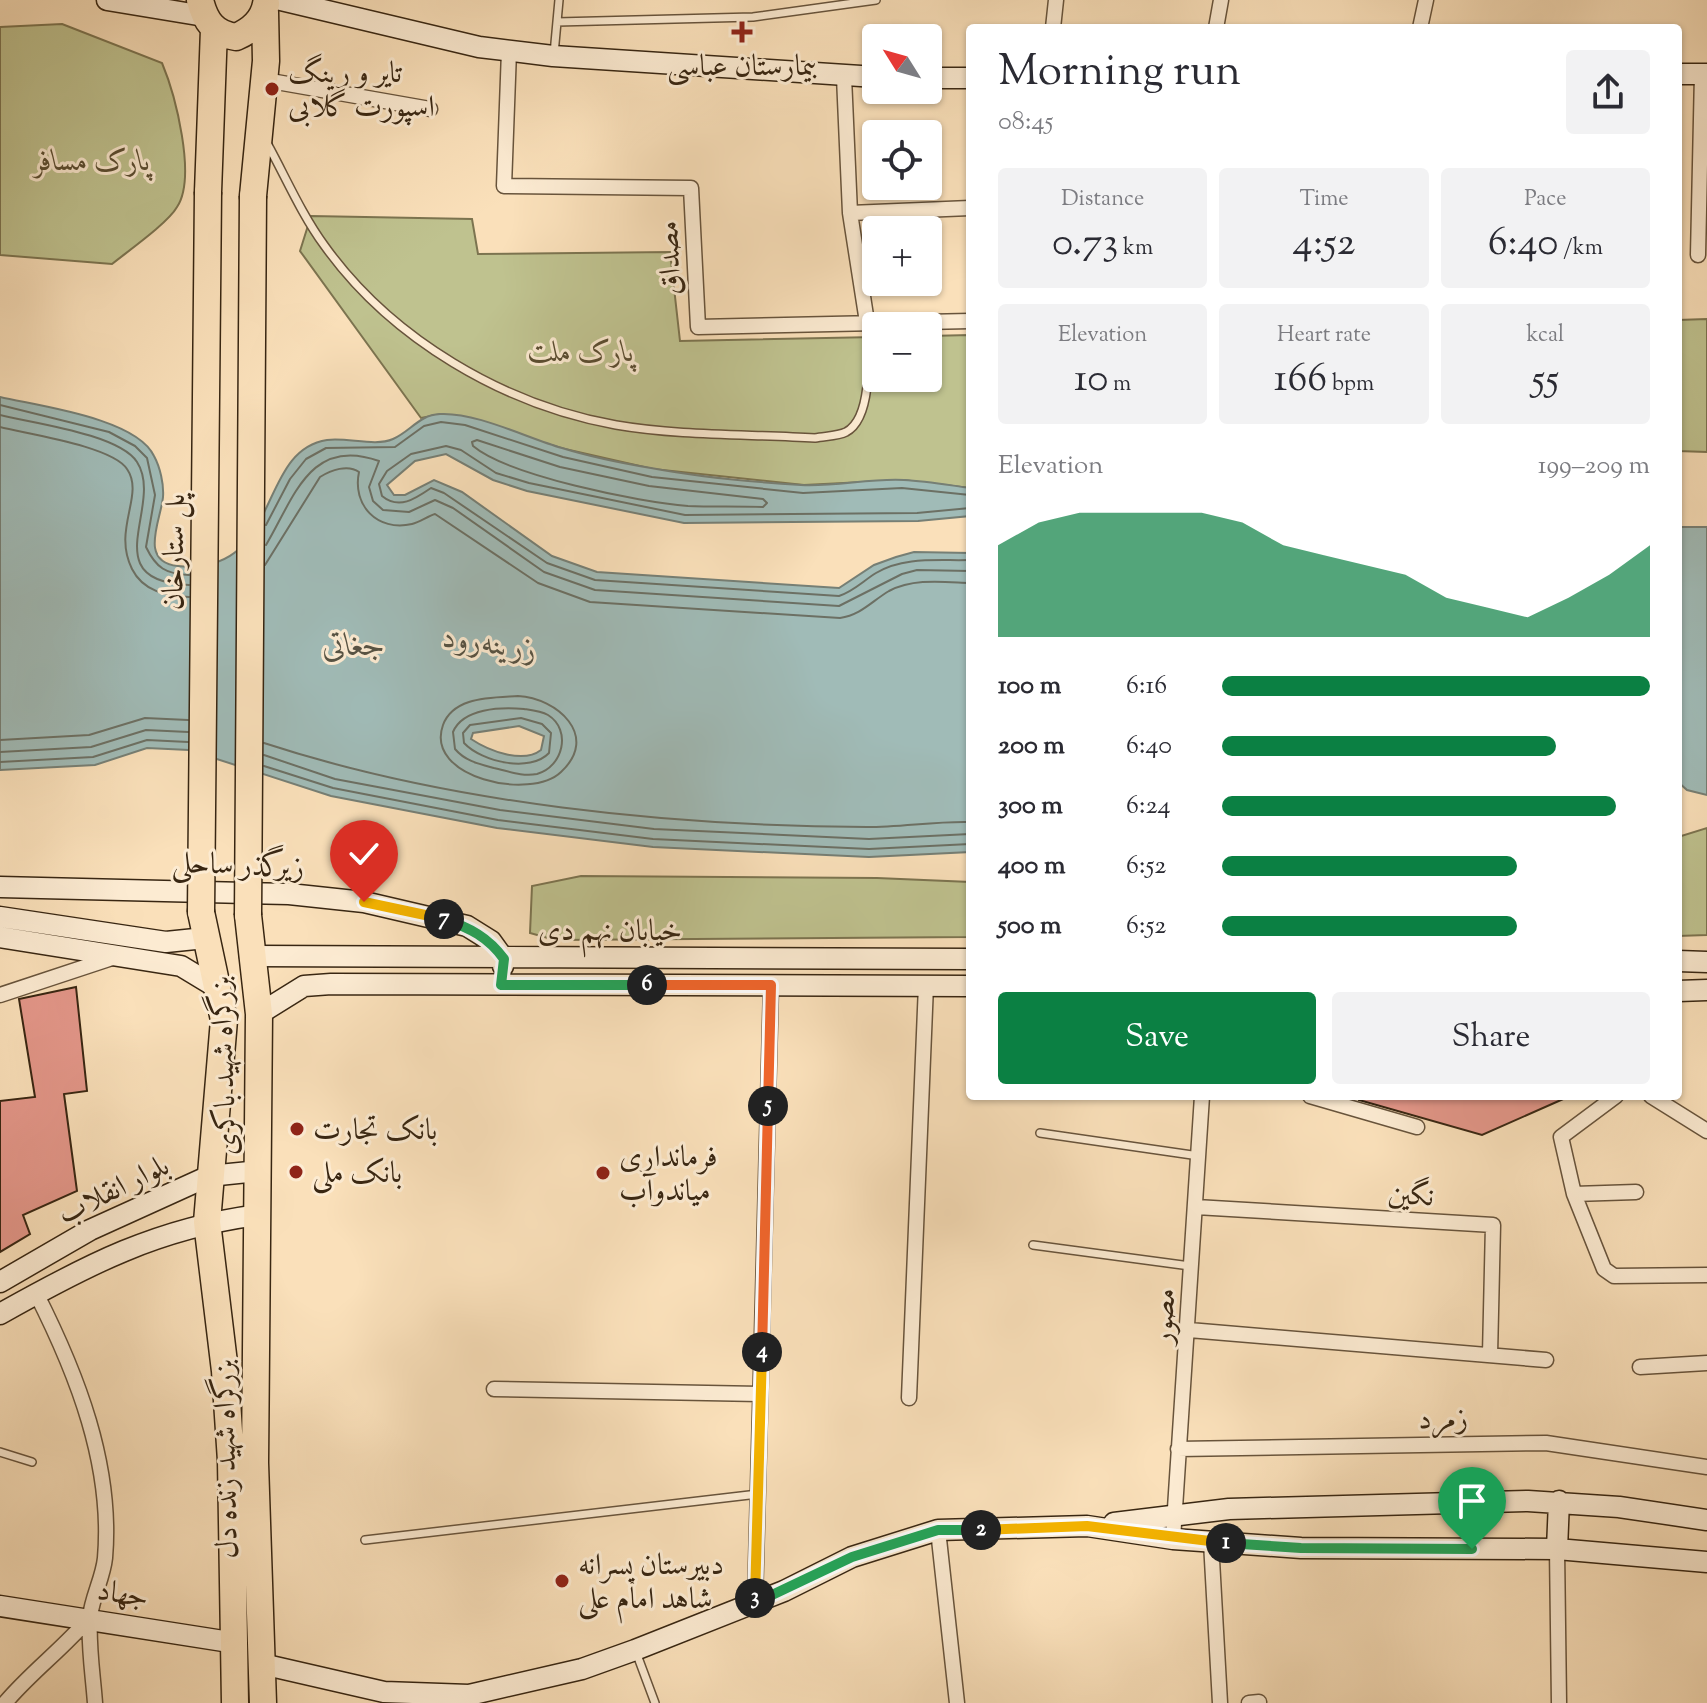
<!DOCTYPE html>
<html lang="en">
<head>
<meta charset="utf-8">
<style>
	body { margin:0; font-family:"Sorts Mill Goudy",Amiri,serif; background:#f2f2f3; color:#2b2b33; height:100vh; display:flex; flex-direction:column; font-size:30px; white-space:nowrap }
	* { box-sizing:border-box; margin:0 }
	p { font-size:26px; color:#7c7c81 }
	.icon { flex:none; width:44px; height:44px; fill:none; stroke:currentColor; stroke-width:2; stroke-linecap:round; stroke-linejoin:round }
	.map { position:relative; flex:1; overflow:hidden }
	.sheet { position:absolute; left:966px; top:24px; width:716px; height:1076px; display:flex; flex-direction:column; background:#fff; border-radius:8px; box-shadow:0 2px 6px #0004 }
	.sheet>* { flex:none }
	.needle { width:52px; rotate:307deg }
	.buttons { position:absolute; left:862px; top:24px; display:grid; gap:16px }
	.buttons a { display:grid; place-items:center; width:80px; height:80px; border-radius:8px; background:#fff; box-shadow:0 2px 6px #0004; font-size:40px }
	.pin { position:absolute; display:grid; place-items:center; width:68px; height:68px; color:#fff; margin:-82px -34px; border-radius:50% 50% 50% 0; rotate:-45deg; box-shadow:0 0 8px #0007 }
	.pin .icon { rotate:45deg }
	.km { position:absolute; width:40px; height:40px; margin:-20px; border-radius:50%; background:#222; color:#fff; font-size:22px; line-height:40px; text-align:center }
	.round { display:grid; place-items:center; flex:none; width:84px; height:84px; border-radius:8px; background:#f2f2f3 }
	.overview { display:flex; align-items:center; justify-content:space-between; height:136px; padding:0 32px }
	h1 { font-size:44px; font-weight:600; line-height:60px }
	.figures { display:grid; grid-template-columns:repeat(3,1fr); gap:12px; height:136px; padding:8px 32px }
	.figures div { display:grid; align-content:center; border-radius:8px; background:#f2f2f3; text-align:center }
	.figures b { font-size:40px; font-weight:600 }
	.figures small { font-size:22px; font-weight:400 }
	.figures p { font-size:22px }
	.chart { height:224px; padding:16px 32px }
	.chart p { display:flex; justify-content:space-between }
	.chart svg { width:100%; height:144px; margin-top:8px; fill:#0b8043; opacity:.7 }
	.primary-button { display:flex; gap:16px; margin-top:auto; padding:16px 32px }
	.primary-button a { flex:1; height:92px; border-radius:8px; background:#0b8043; color:#fff; font-size:32px; font-weight:600; line-height:92px; text-align:center }
	.primary-button a+a { background:#f2f2f3; color:#2b2b33 }
	ul { padding:0 32px; list-style:none; font-size:26px }
	li { display:grid; grid-template-columns:128px 96px 1fr; align-items:center; height:60px }
	li i { height:20px; border-radius:10px; background:#0b8043 }
	.map>svg:first-child { display:block }
	.green { fill:#bfc28f; stroke:#7c7450; stroke-width:2 }
	.water { fill:#a0bbb7; stroke:#767f75; stroke-width:2; fill-rule:evenodd }
	.lines { fill:none; stroke-linecap:round; stroke-linejoin:round }
	.shore { stroke:#6c7064; stroke-width:2 }
	.building { fill:#e4978a; stroke:#382612; stroke-width:2 }
	.lane-casing { stroke:#68543c; stroke-width:10 }
	.street-casing { stroke:#68543c; stroke-width:17 }
	.secondary-casing { stroke:#382612; stroke-width:23 }
	.highway-casing { stroke:#382612; stroke-width:29 }
	.lane { stroke:#fcebd2; stroke-width:7 }
	.street { stroke:#fcebd2; stroke-width:14 }
	.secondary { stroke:#fcebd2; stroke-width:20 }
	.highway { stroke:#fae0ba; stroke-width:26 }
	.highway-bridge-casing { stroke:#382612; stroke-width:29; stroke-linecap:butt }
	.highway-bridge { stroke:#fae0ba; stroke-width:26 }
	.split-1-casing { stroke:#fff; stroke-width:16 }
	.split-2-casing { stroke:#fff; stroke-width:16 }
	.split-3-casing { stroke:#fff; stroke-width:16 }
	.split-4-casing { stroke:#fff; stroke-width:16 }
	.split-5-casing { stroke:#fff; stroke-width:16 }
	.split-6-casing { stroke:#fff; stroke-width:16 }
	.split-7-casing { stroke:#fff; stroke-width:16 }
	.split-8-casing { stroke:#fff; stroke-width:16 }
	.split-1 { stroke:#22a559; stroke-width:10 }
	.split-2 { stroke:#f5b400; stroke-width:10 }
	.split-3 { stroke:#22a559; stroke-width:10 }
	.split-4 { stroke:#f5b400; stroke-width:10 }
	.split-5 { stroke:#f0652b; stroke-width:10 }
	.split-6 { stroke:#f0652b; stroke-width:10 }
	.split-7 { stroke:#22a559; stroke-width:10 }
	.split-8 { stroke:#f5b400; stroke-width:10 }
	.poi-dot { fill:#8f2418; stroke:#fcebd2; stroke-width:3 }
	.labels { text-anchor:middle; stroke-width:6; stroke-linejoin:round; paint-order:stroke }
	.poi-label { font-size:30px; fill:#382612; stroke:#fcebd2; text-anchor:start }
	.park-label { font-size:30px; font-style:italic; fill:#5a4d31; stroke:#fcebd2 }
	.street-label { font-size:30px; fill:#382612; stroke:#fcebd2 }
	.water-label { font-size:32px; font-style:italic; fill:#575344; stroke:#fcebd2 }
</style>
</head>
<body>
<div class="map">
<svg width="1707" height="1703" viewBox="0 0 1707 1703">
	<rect width="100%" height="100%" fill="#fae0ba"/>
	<filter id="stains"><feTurbulence type="fractalNoise" baseFrequency=".0025" numOctaves="4"/><feColorMatrix values="0 0 0 0 .2 0 0 0 0 .09 0 0 0 0 .02 0 0 0 .5 -.17"/></filter>
	<radialGradient id="worn" r=".72"><stop offset=".6" stop-color="#630" stop-opacity="0"/><stop offset="1" stop-color="#630" stop-opacity=".3"/></radialGradient>
	<path class="green" d="M62,24L162,63C175,94 197,177 177,207C168,223 128,251 112,264L0,255V27Z
		M311,216L472,219L478,254L670,252L680,341L876,337V378H928V336L970,335V488L903,480L804,485L653,469L565,449L441,414L421,418L300,251Z
		M1707,319V452L1678,451V320Z
		M1707,828V935L1678,936V837Z
		M581,876L877,878L970,882V937L555,940L530,933L532,886Z"/>
	<path class="water" d="M0,397C38,406 136,418 154,456C160,467 164,484 163,497C161,520 138,562 178,566C283,576 255,451 327,440C347,437 375,447 393,439C411,431 419,415 440,414C476,412 527,438 562,448C591,457 621,463 651,468C699,477 752,482 801,485C835,487 870,478 904,480C926,481 948,485 970,488V516L918,521L684,523L527,491L493,480L446,454L415,461L387,485L394,495H405L434,480L462,492L552,556L597,572L839,588L874,565L896,557L914,552L970,553V852L869,857L653,847L497,828L331,796L189,750L147,748L95,765L0,770ZM519,726L544,736L541,750C523,764 489,751 471,739L473,733Z
		M1678,527H1707V795L1687,790L1678,782Z"/>
	<g class="lines">
		<path class="shore" d="M0,405L109,432L135,446L147,458L155,495L146,547C156,568 166,574 189,575
			M0,415C32,423 119,434 137,462C165,505 93,581 189,585
			M0,427C27,434 112,446 127,469C145,495 112,529 132,569C143,591 166,596 189,597
			M477,440L560,467L649,486L763,499L767,503L763,507C738,506 713,507 688,506C639,502 509,476 473,446L472,442Z
			M970,508L917,513L685,515L529,483L496,473L461,450L446,446L411,454L387,471L379,484L382,496C399,510 415,499 431,488L444,493L547,563L595,580L839,596C854,591 863,581 876,573C904,556 939,561 970,560
			M266,525L290,479L306,459L326,448L395,447L424,426L441,422L465,425L563,457L652,477L803,493L902,488L970,495
			M266,545C294,498 310,436 379,461L369,487L373,501L383,510L409,512L435,500L453,508L544,572L595,590L839,606L902,574L917,570L970,571
			M265,565L320,477C331,470 348,464 359,472C352,505 377,532 412,524C420,522 428,516 435,514L538,583L590,602L840,618C861,615 872,601 889,591C914,578 943,582 970,583
			M518,696C557,698 600,736 561,772C531,801 424,778 443,725C447,714 457,706 469,702C484,697 502,697 518,696Z
			M524,709C531,710 541,711 548,715C572,730 563,767 537,774C522,777 508,771 494,768C479,764 465,761 455,749L453,732C463,708 501,707 524,709Z
			M521,718L542,724L551,733L549,753C530,773 482,762 464,743L463,733L470,725Z
			M0,740L89,735L145,718L188,720
			M264,743C450,804 672,826 867,827C902,827 936,821 970,822
			M0,752L91,747L146,730L188,732
			M264,755L335,779L500,810L654,829L869,839L970,834
			M0,762L93,757L147,740L188,742
			M264,766L333,788L498,820L653,839L869,849L970,844"/>
	</g>
	<path class="building" d="M76,987L87,1091L64,1094L77,1191L23,1215L30,1234L0,1252V1101L35,1097L19,999Z
		M1359,1096H1570L1482,1135L1359,1100Z"/>
	<g class="lines">
		<defs>
			<path id="lane" d="M557,22L753,17L876,0
				M554,54L559,0
				M268,145C286,178 302,215 324,245C391,339 504,405 616,425C680,436 750,434 815,438C825,436 838,436 846,432C874,417 868,350 867,324
				M1040,1133L1199,1156
				M1033,1245L1190,1266
				M0,1452L32,1462
				M365,1540L758,1494
				M636,1652L655,1703"/>
			<path id="street" d="M1053,28L1056,0
				M1216,28L1221,0
				M1420,28L1426,0
				M509,51L504,186L691,188L698,327L970,321
				M844,77L850,213L867,322
				M265,80L430,109
				M850,213L970,208
				M1698,255L1702,74
				M0,995L115,957
				M1310,1096L1417,1127
				M1616,1096L1561,1137L1574,1194L1604,1269L1614,1276L1707,1275
				M1651,1096L1707,1131
				M1574,1194L1636,1192
				M1196,1207L1493,1225L1490,1355
				M36,1293C77,1374 113,1465 105,1558C103,1578 92,1597 90,1617C88,1645 93,1675 95,1703
				M1189,1330L1546,1360
				M1640,1367L1707,1363
				M494,1389L760,1394
				M909,1398L926,985
				M1178,1449L1546,1443L1707,1467
				M938,1530L957,1703
				M1173,1539L1202,1096
				M1211,1542L1220,1703
				M1557,1549L1559,1703
				M755,1603L771,985
				M5,1703C31,1672 64,1648 90,1617
				M1249,1703L1259,1702"/>
			<path id="secondary" d="M107,0L204,16
				M281,0L479,47L553,56L876,77
				M1678,74H1707
				M928,78H970
				M0,887L289,894L364,902L467,926L491,941L504,959L503,966
				M0,917L166,942L205,938
				M0,937L181,966L219,989
				M250,956L970,959
				M1678,961L1707,962
				M1678,991L1707,990
				M259,1014L304,986L331,984L970,986
				M0,1282L90,1230L209,1176L259,1171
				M0,1314C87,1265 158,1228 258,1215
				M1114,1523L1229,1509L1528,1501L1619,1507L1707,1520
				M1557,1549L1559,1501
				M0,1606L236,1643
				M262,1664L384,1692L469,1695L582,1669L635,1650L784,1591L852,1557L938,1530L1087,1526L1173,1539L1301,1548L1557,1549L1707,1562"/>
			<path id="highway" d="M200,0C205,21 214,34 236,37C250,31 263,21 266,4
				M208,192L214,29
				M253,196L266,61L265,12
				M201,912L224,1020L207,1222L225,1371L231,1461L235,1703
				M248,915L259,1014L255,1463L263,1703"/>
		</defs>
		<use href="#lane" class="lane-casing"/>
		<use href="#street" class="street-casing"/>
		<use href="#secondary" class="secondary-casing"/>
		<use href="#highway" class="highway-casing"/>
		<use href="#lane" class="lane"/>
		<use href="#street" class="street"/>
		<use href="#secondary" class="secondary"/>
		<use href="#highway" class="highway"/>
		<defs>
			<path id="highway-bridge" d="M201,912L208,192
				M248,915L253,196"/>
		</defs>
		<use href="#highway-bridge" class="highway-bridge-casing"/>
		<use href="#highway-bridge" class="highway-bridge"/>
	</g>
	<g class="lines">
		<defs>
			<path id="split-1" d="M1226,1543L1301,1548L1472,1549"/>
			<path id="split-2" d="M981,1530L1087,1526L1226,1543"/>
			<path id="split-3" d="M755,1598V1603L852,1557L938,1530H981"/>
			<path id="split-4" d="M755,1598L762,1352"/>
			<path id="split-5" d="M762,1352L768,1106"/>
			<path id="split-6" d="M647,985H771L768,1106"/>
			<path id="split-7" d="M444,919C470,928 488,937 504,959L501,985H647"/>
			<path id="split-8" d="M364,902L444,919"/>
		</defs>
		<use href="#split-1" class="split-1-casing"/>
		<use href="#split-2" class="split-2-casing"/>
		<use href="#split-3" class="split-3-casing"/>
		<use href="#split-4" class="split-4-casing"/>
		<use href="#split-5" class="split-5-casing"/>
		<use href="#split-6" class="split-6-casing"/>
		<use href="#split-7" class="split-7-casing"/>
		<use href="#split-8" class="split-8-casing"/>
		<use href="#split-1" class="split-1"/>
		<use href="#split-2" class="split-2"/>
		<use href="#split-3" class="split-3"/>
		<use href="#split-4" class="split-4"/>
		<use href="#split-5" class="split-5"/>
		<use href="#split-6" class="split-6"/>
		<use href="#split-7" class="split-7"/>
		<use href="#split-8" class="split-8"/>
	</g>
	<g class="poi-dot">
		<path d="M738 20h8v8h8v8h-8v8h-8v-8h-8v-8h8z"/>
		<circle cx="272" cy="89" r="8"/>
		<circle cx="297" cy="1129" r="8"/>
		<circle cx="296" cy="1172" r="8"/>
		<circle cx="603" cy="1173" r="8"/>
		<circle cx="562" cy="1581" r="8"/>
	</g>
	<g class="labels">
		<g class="poi-label">
			<text x="742" y="75" text-anchor="middle">بیمارستان عباسی</text>
			<text x="288" y="82">تایر و رینگ<tspan x="288" dy="34">اسپورت گلابی</tspan></text>
			<text x="313" y="1139">بانک تجارت</text>
			<text x="619" y="1166">فرمانداری<tspan x="619" dy="34">میاندوآب</tspan></text>
			<text x="312" y="1182">بانک ملی</text>
			<text x="578" y="1574">دبیرستان پسرانه<tspan x="578" dy="34">شاهد امام علی</tspan></text>
		</g>
		<g class="park-label">
			<text x="92" y="170">پارک مسافر</text>
			<text x="581" y="361">پارک ملت</text>
		</g>
		<g class="street-label">
			<text transform="translate(669 258) rotate(-93)" y="10">مصداق</text>
			<text transform="translate(173 552) rotate(-89)" y="10">پل ستارخان</text>
			<text transform="translate(238 864) rotate(2)" y="10">زیرگذر ساحلی</text>
			<text x="610" y="940">خیابان نهم دی</text>
			<text transform="translate(223 1066) rotate(-92)" y="10">بزرگراه شهید باکری</text>
			<text transform="translate(113 1189) rotate(-26)" y="10">بلوار انقلاب</text>
			<text transform="translate(1411 1194) rotate(4)" y="10">نگین</text>
			<text transform="translate(1163 1316) rotate(-86)" y="10">مصور</text>
			<text transform="translate(1443 1418) rotate(-1)" y="10">زمرد</text>
			<text transform="translate(225 1459) rotate(-91)" y="10">بزرگراه شهید زنده دل</text>
			<text transform="translate(123 1593) rotate(9)" y="10">جهاد</text>
		</g>
		<g class="water-label">
			<text transform="translate(490 642) rotate(8)" y="11">زرینه‌رود</text>
			<text x="354" y="655">جغاتی</text>
		</g>
	</g>
	<rect width="100%" height="100%" filter="url(#stains)"/>
	<rect width="100%" height="100%" fill="url(#worn)"/>
</svg>
<div class="buttons">
<a><svg class="needle" viewBox="-14 -14 28 28"><path d="M0-13l5 13h-10z" fill="#e53935"/><path d="M0 13l5-13h-10z" fill="#7c7c81"/></svg></a>
<a><svg class="icon" aria-label="locate" viewBox="0 0 24 24"><circle cx="12" cy="12" r="6"/><path d="M12 2v4M12 18v4M2 12h4M18 12h4"/></svg></a>
<a>+</a>
<a>−</a>
</div>
<div class="pin" style="left:1472px;top:1549px;background:#1e9e55"><svg class="icon" aria-label="arrive" viewBox="0 0 24 24"><path d="M6 21V4h12l-3 4 3 4H6"/></svg></div>
<div class="pin" style="left:364px;top:902px;background:#d93025"><svg class="icon" aria-label="check" viewBox="0 0 24 24"><path d="M5 12l5 5 9-10"/></svg></div>
<b class="km" style="left:1226px;top:1543px">1</b>
<b class="km" style="left:981px;top:1530px">2</b>
<b class="km" style="left:755px;top:1598px">3</b>
<b class="km" style="left:762px;top:1352px">4</b>
<b class="km" style="left:768px;top:1106px">5</b>
<b class="km" style="left:647px;top:985px">6</b>
<b class="km" style="left:444px;top:919px">7</b>
<section class="sheet">
<div class="overview"><div><h1>Morning run</h1><p>08:45</p></div><a class="round"><svg class="icon" aria-label="share" viewBox="0 0 24 24"><path d="M12 15V3M7 8l5-5 5 5M5 13v7h14v-7"/></svg></a></div>
<div class="figures">
<div><p>Distance</p><b>0.73<small> km</small></b></div>
<div><p>Time</p><b>4:52</b></div>
<div><p>Pace</p><b>6:40<small> /km</small></b></div>
</div>
<div class="figures">
<div><p>Elevation</p><b>10<small> m</small></b></div>
<div><p>Heart rate</p><b>166<small> bpm</small></b></div>
<div><p>kcal</p><b>55</b></div>
</div>
<div class="chart"><p><span>Elevation</span>199–209 m</p>
<svg viewBox="0 0 160 44" preserveAspectRatio="none"><path d="M0 44V16L10 9L20 6L30 6L40 6L50 6L60 9L70 16L80 19L90 22L100 25L110 32L120 35L130 38L140 32L150 25L160 16V44z"/></svg>
</div>
<ul>
<li><b>100 m</b>6:16<i style="width:100%"></i></li>
<li><b>200 m</b>6:40<i style="width:78%"></i></li>
<li><b>300 m</b>6:24<i style="width:92%"></i></li>
<li><b>400 m</b>6:52<i style="width:69%"></i></li>
<li><b>500 m</b>6:52<i style="width:69%"></i></li>
</ul>
<div class="primary-button"><a>Save</a><a>Share</a></div>
</section>
</div>
</body>
</html>
